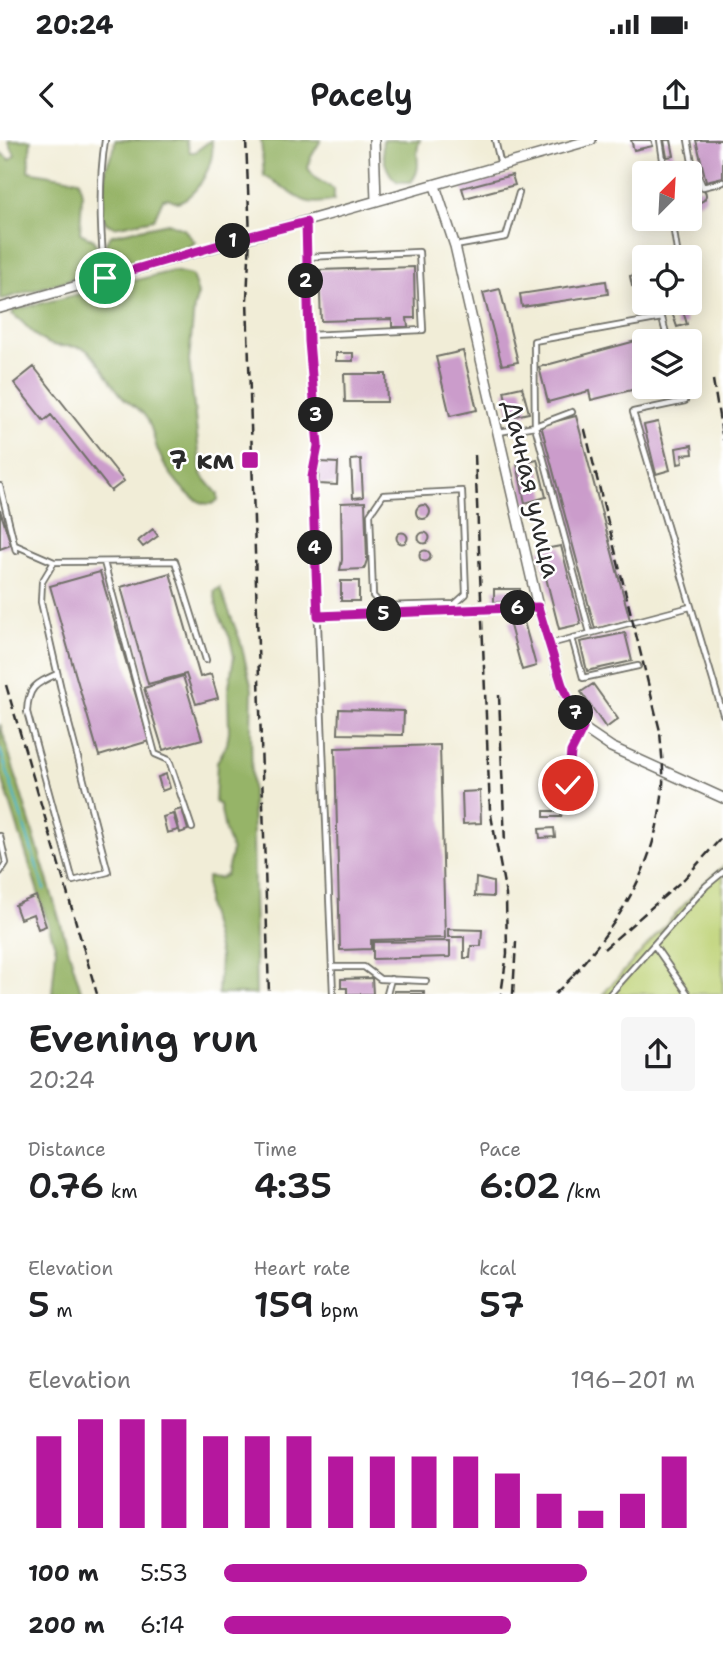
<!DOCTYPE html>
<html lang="en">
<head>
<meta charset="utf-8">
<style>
	body { margin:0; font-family:"Shantell Sans",sans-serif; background:#f6f6f6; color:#202124; height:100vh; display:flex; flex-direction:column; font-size:26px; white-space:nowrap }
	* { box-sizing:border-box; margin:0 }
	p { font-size:23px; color:#757577 }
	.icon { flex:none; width:38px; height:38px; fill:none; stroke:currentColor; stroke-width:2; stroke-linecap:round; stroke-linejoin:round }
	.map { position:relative; height:854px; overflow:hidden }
	.drawer { display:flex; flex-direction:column; background:#fff; flex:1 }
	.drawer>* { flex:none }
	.needle { width:46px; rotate:24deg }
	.controls { position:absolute; left:632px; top:21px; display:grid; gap:14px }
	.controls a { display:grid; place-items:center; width:70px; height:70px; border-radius:7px; background:#fff; box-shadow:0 4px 18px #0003; font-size:35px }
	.pin { position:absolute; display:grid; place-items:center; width:60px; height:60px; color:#fff; margin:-30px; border:4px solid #fff; border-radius:50%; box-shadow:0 2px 7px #0007 }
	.km { position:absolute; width:35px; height:35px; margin:-18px; border-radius:50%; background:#222; color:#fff; font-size:19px; line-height:35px; text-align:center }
	.round { display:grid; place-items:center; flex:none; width:74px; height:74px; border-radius:7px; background:#f6f6f6 }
	.head { display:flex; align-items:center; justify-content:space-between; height:119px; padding:0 28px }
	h1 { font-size:38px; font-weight:600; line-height:52px }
	.metrics { display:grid; grid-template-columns:repeat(3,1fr); gap:10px; height:119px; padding:7px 28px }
	.metrics div { display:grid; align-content:center }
	.metrics b { font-size:35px; font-weight:600 }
	.metrics small { font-size:19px; font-weight:400 }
	.metrics p { font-size:19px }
	.chart { height:196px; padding:14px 28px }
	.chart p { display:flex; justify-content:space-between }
	.chart svg { width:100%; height:126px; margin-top:7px; stroke:#b5179e; stroke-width:6 }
	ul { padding:0 28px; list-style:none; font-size:23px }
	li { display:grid; grid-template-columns:112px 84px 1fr; align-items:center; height:52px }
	li i { height:18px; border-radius:9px; background:#b5179e }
	.status { display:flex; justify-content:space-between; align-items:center; height:49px; padding:0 35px; background:#fff; direction:ltr }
	.status svg { height:19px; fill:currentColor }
	header { display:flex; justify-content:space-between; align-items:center; height:91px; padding:0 28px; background:#fff; font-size:32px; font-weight:600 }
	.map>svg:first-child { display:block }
	.green { fill:#bed276; stroke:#747e50; stroke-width:2 }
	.forest { fill:#96b467; stroke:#607049; stroke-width:2 }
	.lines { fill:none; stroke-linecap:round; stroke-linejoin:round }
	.stream { stroke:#4cb8c8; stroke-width:2.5 }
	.building { fill:#cb9ccb }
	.lane-casing { stroke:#706f67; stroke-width:8 }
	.street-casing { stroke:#706f67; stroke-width:12 }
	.lane { stroke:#fff; stroke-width:4.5 }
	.street { stroke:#fff; stroke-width:9 }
	.rail { stroke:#2b2b2b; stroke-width:2.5; stroke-dasharray:10 5; stroke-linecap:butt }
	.route-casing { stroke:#fff; stroke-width:14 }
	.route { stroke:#b5179e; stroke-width:9 }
	.poi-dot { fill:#b5179e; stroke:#fff; stroke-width:2.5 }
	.labels { text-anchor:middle; stroke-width:5; stroke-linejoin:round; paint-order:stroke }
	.poi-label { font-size:26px; font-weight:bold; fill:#2b2b2b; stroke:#fff; text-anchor:end }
	.street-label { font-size:26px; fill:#2b2b2b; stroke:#fff }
</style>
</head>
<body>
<div class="status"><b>20:24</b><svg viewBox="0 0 49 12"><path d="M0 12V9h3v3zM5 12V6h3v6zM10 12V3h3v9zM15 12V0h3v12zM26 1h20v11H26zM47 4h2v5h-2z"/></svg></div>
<header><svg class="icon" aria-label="back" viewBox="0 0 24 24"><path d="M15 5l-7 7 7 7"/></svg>Pacely<svg class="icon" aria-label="share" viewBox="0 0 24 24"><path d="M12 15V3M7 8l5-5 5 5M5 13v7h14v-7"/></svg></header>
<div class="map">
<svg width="723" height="854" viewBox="0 0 723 854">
	<rect width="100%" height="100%" fill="#fff"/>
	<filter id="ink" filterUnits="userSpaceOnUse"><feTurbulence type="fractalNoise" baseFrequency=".0143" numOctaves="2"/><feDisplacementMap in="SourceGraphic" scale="14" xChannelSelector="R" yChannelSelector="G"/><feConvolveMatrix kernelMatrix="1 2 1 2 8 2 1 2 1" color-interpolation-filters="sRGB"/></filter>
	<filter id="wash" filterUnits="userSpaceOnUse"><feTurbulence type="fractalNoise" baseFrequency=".00686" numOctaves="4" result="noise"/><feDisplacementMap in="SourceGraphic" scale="28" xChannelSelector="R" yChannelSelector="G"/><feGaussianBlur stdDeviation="1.57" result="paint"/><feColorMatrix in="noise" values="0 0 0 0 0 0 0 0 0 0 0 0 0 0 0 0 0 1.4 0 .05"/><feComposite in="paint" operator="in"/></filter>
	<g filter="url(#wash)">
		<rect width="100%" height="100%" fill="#f1edd7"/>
		<path class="green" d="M723,727V854H603L704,743Z"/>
		<path class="forest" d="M8,0H31L28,31L79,40L82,54L80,93L94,100C99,112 103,124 92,133L0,160V12L10,20L15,15Z
			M115,0H186L190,12H195L211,0C218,20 197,58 177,62L168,58L163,59L154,79L114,87L106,83L102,75L106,27L114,9Z
			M261,0H321L311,17L308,28L315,38L334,49V60C299,71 292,48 264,36Z
			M383,0H420C412,16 425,25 411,42H398C386,34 381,14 383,0Z
			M168,83L184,89L195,102L192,105L119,125H114L107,120L106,102L112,95Z
			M173,131L192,135L198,154L194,167L189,221L200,322L201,334L218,354V360L212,364C190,366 165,329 158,311C153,299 153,286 145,276C139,267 128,264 121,255C111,244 97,215 85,209C72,203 59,210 45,202C32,195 25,182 12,174L14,170Z
			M220,448L240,500L252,549L251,591L256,854H218L220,817L207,764V737L220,738L226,735L232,711L225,691L220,665L215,662L217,622L227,604L229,591L228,551L234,517L230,498L218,472L214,451Z
			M0,584L82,854H52L56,809L0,631Z"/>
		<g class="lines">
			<path class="stream" d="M0,609L44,749"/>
		</g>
		<g id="blocks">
			<path class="building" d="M631,0H651L653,6L634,10Z
				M664,0H671L674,16L667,17Z
				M696,0H723V37L706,41Z
				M512,35L515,45L465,58L462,48Z
				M692 55a7 7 0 1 1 14 0a7 7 0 1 1-14 0Z
				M414,127L415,178H407L408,187H392V179L321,181L319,130Z
				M644,133V144L632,146L630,136Z
				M606,141L608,154L522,167L520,154Z
				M500,149L518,222L502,225L483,153Z
				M682,168L687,184L677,187L672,172Z
				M658,195L659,201H644V247L591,260L589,251L548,262L539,227Z
				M463,211L477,270L450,276L436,217Z
				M336,213H353V221H336Z
				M34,227L124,341L111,351L51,275L44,281L14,243Z
				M344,234H386L387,262H345Z
				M522,247L529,273L510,277L504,251Z
				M576,276L630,480L595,489L541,285Z
				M658,282L670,330L656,334L644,285Z
				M692,305L693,314L682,315L683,323L678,324L676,308Z
				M361,319L363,357L353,358L351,320Z
				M537,319L546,357L525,363L517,324Z
				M319,322L338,323L337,345L318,344Z
				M365,362L367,420L364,429L340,430L342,420L341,363Z
				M416 372a7 7 0 1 1 14 0a7 7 0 1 1-14 0Z
				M0,370L11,405L0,409Z
				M153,389L158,396L143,407L138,401Z
				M396.5 398a5.5 5.5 0 1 1 11 0a5.5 5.5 0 1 1-11 0Z
				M418.5 398a5.5 5.5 0 1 1 11 0a5.5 5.5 0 1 1-11 0Z
				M561,406L581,484L559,489L539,410Z
				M419.5 416a5.5 5.5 0 1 1 11 0a5.5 5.5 0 1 1-11 0Z
				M100,432L149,601L99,616L50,446Z
				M170,433L200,537L211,534L218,558L196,564L186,534L148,544L121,447Z
				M341,441H359V461H341Z
				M494,449H520L521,463L494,462Z
				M523,478L536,526L522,530L509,482Z
				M625,493L632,521L587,531L580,502Z
				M183,536L202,599L163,610L144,548Z
				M593,544L618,579L606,588L581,552Z
				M339,569L404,571L403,595L338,594Z
				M440,605L445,798L371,800V809L340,810L335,608Z
				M166,634L170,648L162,651L158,637Z
				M480,651L481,683L463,684L462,652Z
				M182,669L188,690L180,693L174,671Z
				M544,671H562L561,677H544Z
				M173,674L178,690L167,693L163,677Z
				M554,688L555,697L540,698L539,689Z
				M476,738L493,742V757L475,756Z
				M36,756L46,786L38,789L33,774L20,779L15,765Z
				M448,789L482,790L481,806H471L470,818H464V797H448Z
				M450,801V817L373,819V802Z
				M372,838L373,854H347V848H341V839Z
				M394,851H424V854H394Z"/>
		</g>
	</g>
	<g filter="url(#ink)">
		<use href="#blocks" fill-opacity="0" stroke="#706f67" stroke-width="2"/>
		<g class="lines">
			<defs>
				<path id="lane" d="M495,0L501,26
					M660,0L665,33
					M688,0L692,22L703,47L723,42
					M672,79L678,117
					M455,106L506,97L519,53
					M305,117L419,112L423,190L309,195L306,83
					M105,138C100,91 98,46 105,0
					M309,195L319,306L312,337L333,854
					M681,247L685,261L633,272L723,574
					M499,292L535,286L572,272
					M0,346L16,411
					M462,351L466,454L455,464L383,466L373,456L370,374L383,355Z
					M15,405L54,422L175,421L206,520
					M54,422L42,442L41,462L69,584L108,732L73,741L27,572C28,547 35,544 57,534
					M104,422L155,614L169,620L192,688
					M318,476L537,467
					M590,493L535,286L534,201L662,178L668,201
					M572,498L583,538L638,526
					M550,504L690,467
					M568,645L571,612L583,588
					M0,696L6,723L0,732
					M654,805L688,854
					M332,827H364L380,839L426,841
					M387,854L391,839
					M610,854L706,746L723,732"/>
				<path id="street" d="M374,0L376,61
					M435,46L455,106L538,467L562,545L583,588L611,607L723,658
					M0,168L591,0"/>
			</defs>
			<use href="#lane" class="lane-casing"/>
			<use href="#street" class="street-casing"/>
			<use href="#lane" class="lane"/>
			<use href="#street" class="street"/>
			<path class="rail" d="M246,0L250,96L247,159L269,854
				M713,240L723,300
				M475,315L490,670L506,755L507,814L501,854
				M6,545L97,854
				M499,555L505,704
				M604,809L684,739L723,696
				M573,835C623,777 657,724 663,645C664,628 661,609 660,591L584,286
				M513,854L516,802
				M555,854L580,829"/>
		</g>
	</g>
	<g class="lines" filter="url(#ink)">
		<defs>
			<path id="route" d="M105,138L250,96L306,82L309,201L318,306L312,337L318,476L538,467L562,545L583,588L571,612L568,645"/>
		</defs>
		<use href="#route" class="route-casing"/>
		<use href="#route" class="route"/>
	</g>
	<rect class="poi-dot" x="241" y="311" width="18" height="18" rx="3.5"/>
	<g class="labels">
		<g class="poi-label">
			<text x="234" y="329">7 км</text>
		</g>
		<g class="street-label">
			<text transform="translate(532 349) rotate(77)" y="9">Дачная улица</text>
		</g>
	</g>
</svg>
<div class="controls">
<a><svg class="needle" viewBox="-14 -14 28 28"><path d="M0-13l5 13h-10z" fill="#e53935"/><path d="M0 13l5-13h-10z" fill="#757577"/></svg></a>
<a><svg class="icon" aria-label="locate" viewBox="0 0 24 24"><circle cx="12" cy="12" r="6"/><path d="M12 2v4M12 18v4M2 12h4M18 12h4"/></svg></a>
<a><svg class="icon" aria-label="layers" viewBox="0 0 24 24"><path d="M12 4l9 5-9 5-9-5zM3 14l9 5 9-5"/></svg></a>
</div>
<div class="pin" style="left:105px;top:138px;background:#1e9e55"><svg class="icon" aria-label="arrive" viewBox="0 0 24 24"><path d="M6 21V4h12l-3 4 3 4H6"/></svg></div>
<div class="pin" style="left:568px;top:645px;background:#d93025"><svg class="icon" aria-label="check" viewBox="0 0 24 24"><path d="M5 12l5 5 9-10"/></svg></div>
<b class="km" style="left:233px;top:101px">1</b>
<b class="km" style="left:306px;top:141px">2</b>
<b class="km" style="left:316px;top:275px">3</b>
<b class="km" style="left:315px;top:408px">4</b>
<b class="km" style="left:384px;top:474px">5</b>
<b class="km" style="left:518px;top:468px">6</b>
<b class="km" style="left:576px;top:573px">7</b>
</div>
<section class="drawer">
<div class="head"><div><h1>Evening run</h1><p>20:24</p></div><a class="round"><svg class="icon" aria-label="share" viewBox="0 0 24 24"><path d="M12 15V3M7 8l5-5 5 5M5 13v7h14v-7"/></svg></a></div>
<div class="metrics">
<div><p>Distance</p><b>0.76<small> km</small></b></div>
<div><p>Time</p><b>4:35</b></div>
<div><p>Pace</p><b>6:02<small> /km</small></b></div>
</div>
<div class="metrics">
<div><p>Elevation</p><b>5<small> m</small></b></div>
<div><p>Heart rate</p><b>159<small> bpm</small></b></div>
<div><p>kcal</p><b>57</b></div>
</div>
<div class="chart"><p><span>Elevation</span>196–201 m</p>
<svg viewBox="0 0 160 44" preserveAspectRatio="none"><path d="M5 44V12M15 44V6M25 44V6M35 44V6M45 44V12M55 44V12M65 44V12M75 44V19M85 44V19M95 44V19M105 44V19M115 44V25M125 44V32M135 44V38M145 44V32M155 44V19"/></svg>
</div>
<ul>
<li><b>100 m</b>5:53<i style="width:77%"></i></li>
<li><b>200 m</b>6:14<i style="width:61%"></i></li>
</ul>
</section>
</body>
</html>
